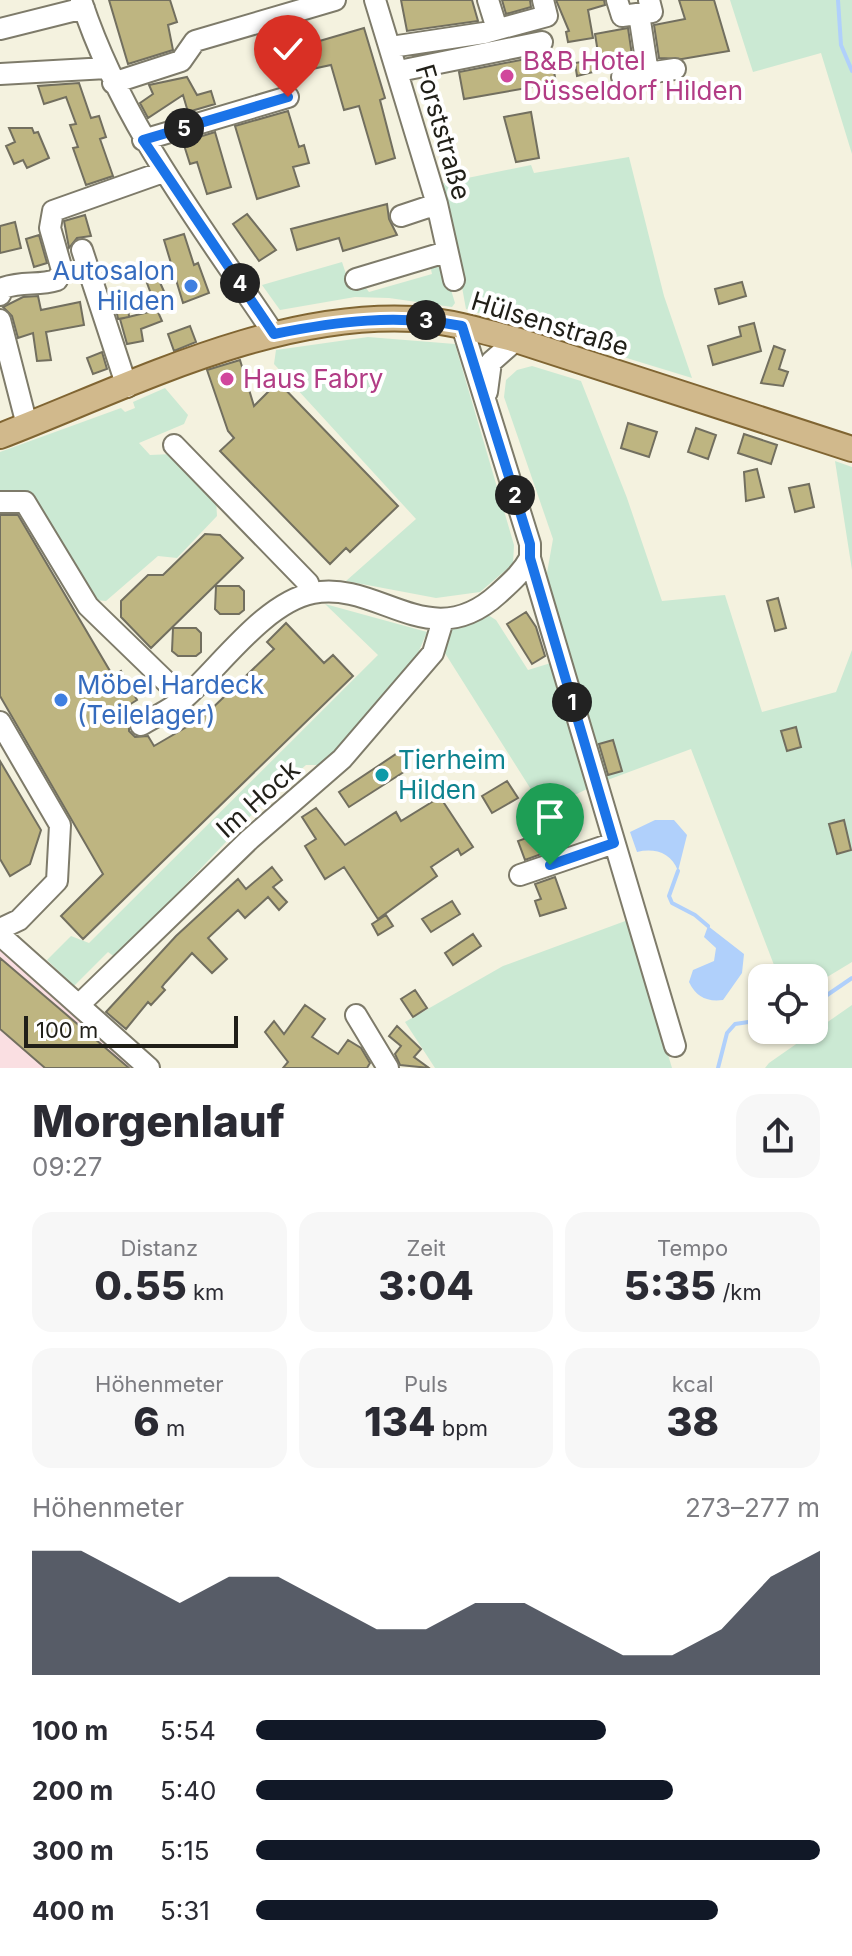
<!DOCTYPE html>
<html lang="de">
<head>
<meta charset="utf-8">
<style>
	body { margin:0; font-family:Inter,sans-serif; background:#f7f7f7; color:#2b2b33; height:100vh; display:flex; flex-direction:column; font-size:30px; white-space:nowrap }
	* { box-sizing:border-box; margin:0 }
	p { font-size:26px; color:#7c7c81 }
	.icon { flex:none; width:44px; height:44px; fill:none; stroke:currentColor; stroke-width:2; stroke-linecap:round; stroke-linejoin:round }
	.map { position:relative; height:1068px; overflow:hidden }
	.side { display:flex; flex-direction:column; background:#fff; flex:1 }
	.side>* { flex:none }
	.controls { position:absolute; left:748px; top:964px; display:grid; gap:16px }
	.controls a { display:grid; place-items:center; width:80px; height:80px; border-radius:16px; background:#fff; box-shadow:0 2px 6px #0004; font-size:40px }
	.scale { position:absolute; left:24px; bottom:20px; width:214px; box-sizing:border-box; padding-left:8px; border:4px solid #201f18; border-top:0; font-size:22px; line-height:28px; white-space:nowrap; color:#201f18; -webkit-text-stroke:6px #fff; paint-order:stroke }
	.pin { position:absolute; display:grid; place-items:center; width:68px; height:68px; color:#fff; margin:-82px -34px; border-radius:50% 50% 50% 0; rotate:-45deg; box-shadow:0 0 8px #0007 }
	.pin .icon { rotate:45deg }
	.km { position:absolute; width:40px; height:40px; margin:-20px; border-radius:50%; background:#222; color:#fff; font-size:22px; line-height:40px; text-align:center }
	.round { display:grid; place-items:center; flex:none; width:84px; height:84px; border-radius:24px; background:#f7f7f7 }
	.summary { display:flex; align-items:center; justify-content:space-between; height:136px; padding:0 32px }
	h1 { font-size:44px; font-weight:800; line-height:60px }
	.stats { display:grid; grid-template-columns:repeat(3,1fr); gap:12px; height:136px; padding:8px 32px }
	.stats div { display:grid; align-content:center; border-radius:20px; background:#f7f7f7; text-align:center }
	.stats b { font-size:40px; font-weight:800 }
	.stats small { font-size:22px; font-weight:400 }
	.stats p { font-size:22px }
	.chart { height:224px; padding:16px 32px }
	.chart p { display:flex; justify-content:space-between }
	.chart svg { width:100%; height:144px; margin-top:8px; fill:#111827; opacity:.7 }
	ul { padding:0 32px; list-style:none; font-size:26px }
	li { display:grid; grid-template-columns:128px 96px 1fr; align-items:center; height:60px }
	li i { height:20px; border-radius:10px; background:#111827 }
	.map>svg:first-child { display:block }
	.industrial { fill:#fadfe2 }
	.green { fill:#cbe9d3 }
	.water { fill:#b0d0fb }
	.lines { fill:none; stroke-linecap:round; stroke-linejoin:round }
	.stream { stroke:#b0d0fb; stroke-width:4 }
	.building { fill:#beb581; stroke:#726f5f; stroke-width:2 }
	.minor-casing { stroke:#7e7b6a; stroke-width:24 }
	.major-casing { stroke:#806532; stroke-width:28 }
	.minor { stroke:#fff; stroke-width:20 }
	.major { stroke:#d1b98c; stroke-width:24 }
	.route-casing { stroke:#fff; stroke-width:16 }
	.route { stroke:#1a73e8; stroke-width:10 }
	.hotel-dot { fill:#d1479c; stroke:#fff; stroke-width:3 }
	.shop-dot { fill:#3f7fe0; stroke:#fff; stroke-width:3 }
	.culture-dot { fill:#0f9aa8; stroke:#fff; stroke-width:3 }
	.labels { text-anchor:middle; stroke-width:8; stroke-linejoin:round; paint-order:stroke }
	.hotel-label { font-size:26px; fill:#b23c85; stroke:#fff; text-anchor:start }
	.street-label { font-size:26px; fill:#201f18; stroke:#fff }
	.shop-label { font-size:26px; fill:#366cbe; stroke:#fff; text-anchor:end }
	.culture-label { font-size:26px; fill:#0d838f; stroke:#fff; text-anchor:start }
</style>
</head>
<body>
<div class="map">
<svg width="852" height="1068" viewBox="0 0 852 1068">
	<rect width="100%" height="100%" fill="#f4f2df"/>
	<path class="industrial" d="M0,926L143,1068H0Z"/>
	<path class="green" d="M730,0H852V154L821,53L753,72Z
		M629,157L664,296L692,378L466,309L443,183L531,165L534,173Z
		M441,257L455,303L452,307L389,298L355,297L280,310L262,285L342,262L350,286L362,283L369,292L432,274L429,261Z
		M368,337L455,344L514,545L513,564L480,592L436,598L346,581L416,519L274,364L276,350Z
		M532,366L581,381L627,498L662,601L725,595L762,712L836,692L852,650V962L814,985V978H779L691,749L602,782L552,602L547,573L553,539L504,397L506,380L517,370Z
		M165,388L188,415L184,424L139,443L150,455L172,454L216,499L217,516L177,558L158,556L106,601L94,600L28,493L0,495V452L121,408L125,412L135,408L133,402Z
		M835,461L852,467V570Z
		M325,604L427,632L416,658L323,765H306L262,804L116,958L108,952L74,986L47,960L71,936L89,943L378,655Z
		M488,615L496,620L528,670L554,662L591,787L544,810L443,650L451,628Z
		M628,920L672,1068H435L405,1022L503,966Z
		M852,1005V1068H765L769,1063Z"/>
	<path class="water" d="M655,820H674L687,835L678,871C671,852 654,848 637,852L630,832Z
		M708,926L744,954L742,973L723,1000C707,1002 696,997 689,982L693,970L714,961L716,948L704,937Z"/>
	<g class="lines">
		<path class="stream" d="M838,0L841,45L852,71
			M678,871L669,896L672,903L695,915L708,926
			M814,1004L852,978
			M718,1068L727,1033L735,1024L762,1020"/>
	</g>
	<path class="building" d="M109,0H170L177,22L168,25L173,50L128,64Z
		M401,0H472L478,21L407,31Z
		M502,0H530L531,7L506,14Z
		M556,0H604L605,5L588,10L593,38L568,42L566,32L569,31Z
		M679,0H714L729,51L682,59L659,58L654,25L685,19Z
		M364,28L385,98L380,100L395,158L376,164L359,106L344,110L331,65L298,72L292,49Z
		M628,28L633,62L577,76L575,63L599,59L595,34Z
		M551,54L556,83L464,99L459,72Z
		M187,77L197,95L211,91L215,104L188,112L183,95L148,118L140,103L153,94L149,85Z
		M79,83L91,118L99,116L106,137L100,139L113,176L86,185L73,148L78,147L70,125L76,124L66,97L44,104L38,86Z
		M288,111L299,147L304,145L309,163L293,167L299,186L257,199L235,126Z
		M531,112L539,158L516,162L504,117Z
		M9,128H32L34,133L38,132L49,158L27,168L23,160L14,164L6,146L15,142Z
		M215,132L231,187L207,194L197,162L190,164L183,142Z
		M387,204L389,219L397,235L343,251L339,238L297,250L291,229Z
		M247,214L276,250L259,261L233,224Z
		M85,215L91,236L77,238L69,248L64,221Z
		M15,222L21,248L0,253V226Z
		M184,234L194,265L198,263L209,293L183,303L164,240Z
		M39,235L47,263L34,267L26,239Z
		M158,278L171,307L158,312L162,321L141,329L143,341L127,344L120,319L157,310L147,283Z
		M742,282L746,296L719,304L715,289Z
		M38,296L41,310L80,302L84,325L46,332L51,360L37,361L33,333L18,338L12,316L3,307L23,297Z
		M127,296L129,317L118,319L114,298Z
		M754,323L761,351L713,365L708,346L741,336L739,327Z
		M190,326L196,342L174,351L168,334Z
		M774,346L785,350L779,369L788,372L783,386L761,383Z
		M102,352L107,369L93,374L87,358Z
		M240,360L254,406L278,382L398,506L350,552L346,548L330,564L220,451L234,438L228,431L207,370Z
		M628,423L657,432L649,457L621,448Z
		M696,428L716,435L708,459L688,452Z
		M744,434L777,445L771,464L738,453Z
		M757,469L764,497L746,501L744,472Z
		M809,484L814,507L795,512L789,488Z
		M0,515H18L113,676L121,671L127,682L132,684L131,689L137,700L129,705L135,714L129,719V731L135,737L148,736L154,746L202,718L274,649L267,642L286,623L324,663L333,655L353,676L83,939L61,916L103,874L0,696Z
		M205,534L220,535L243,558L151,648L121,617V601L148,575H163Z
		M216,586H239L244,591V610L239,614H220L215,609Z
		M778,598L786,628L775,631L767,601Z
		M526,612L536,627L545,656L532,664L507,624Z
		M173,628H196L201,633V652L196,656H178L172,651Z
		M796,727L801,747L787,751L781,731Z
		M613,740L622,771L608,775L599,744Z
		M399,752L410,768L349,807L339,792Z
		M0,761L41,830L30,864L10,876L0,859Z
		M507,781L518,798L492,813L482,796Z
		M440,797L473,847L461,855L458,849L431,867L437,876L378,919L344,867L325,879L305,846L316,839L302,817L316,808L345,845L396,812L401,821Z
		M844,820L851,850L837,854L829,824Z
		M540,833L547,852L525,860L518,841Z
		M272,867L282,880L273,887L287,902L279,910L268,897L245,918L238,910L208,938L227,959L212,973L192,953L165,983L162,987L165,990L151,1005L148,1002L126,1029L106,1012L176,936L238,879L246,889Z
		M555,877L566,908L540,916L535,901L541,899L535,884Z
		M452,901L460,914L431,932L422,919Z
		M386,915L393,926L378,935L372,924Z
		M473,934L481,946L453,965L445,953Z
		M0,958L129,1068H45L0,1029Z
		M415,990L427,1008L413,1017L401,999Z
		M305,1005L325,1019L312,1037L338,1054L348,1040L361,1048L370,1063L367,1068H283L288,1062L265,1032L274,1021L284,1034Z
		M397,1026L421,1049L414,1057L429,1068L400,1065L395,1054L401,1046L389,1036Z"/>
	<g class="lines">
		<defs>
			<path id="minor" d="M81,0C122,125 202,226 274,334
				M375,0L437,204L454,280
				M488,0L497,29
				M617,0L622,16L652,12L649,0
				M0,29L84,8
				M391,47L484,33L547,16L543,0
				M399,71L542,42
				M648,73L675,69
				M0,74L107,68
				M622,77L648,73L639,14
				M113,83L181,61L195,41L335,0
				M143,140L288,97
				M401,216L437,204
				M82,250L127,387
				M356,279L446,252
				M0,295L3,288C23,281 38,286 57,280L62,270L50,228L53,211L163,172
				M0,320L27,425
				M462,326L530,544V558L675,1046
				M487,392L491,362L516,340
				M174,445L308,583L312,593
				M0,502H25L88,606L184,699
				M0,722L60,825L57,881L19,920L0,929
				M141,725C156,716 174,708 187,696C222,664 266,602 313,593C379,580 430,656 498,594C510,583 522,573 530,558
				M520,875L614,843
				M0,935L149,1068
				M85,999L250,839L342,759L433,653L443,620
				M356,1015L388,1068"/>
			<path id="major" d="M0,436C130,386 273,311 415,319C449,321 483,331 516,340L852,449"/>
		</defs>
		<use href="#minor" class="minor-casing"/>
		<use href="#major" class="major-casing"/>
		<use href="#minor" class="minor"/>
		<use href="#major" class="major"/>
	</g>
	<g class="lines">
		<defs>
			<path id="route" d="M288,97L143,140L274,334C338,321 397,314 462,326L530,544V558L614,843L550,865"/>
		</defs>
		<use href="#route" class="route-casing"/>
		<use href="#route" class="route"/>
	</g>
	<g class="hotel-dot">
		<circle cx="507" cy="76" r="8"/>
		<circle cx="227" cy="379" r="8"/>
	</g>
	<g class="shop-dot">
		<circle cx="191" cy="286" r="8"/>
		<circle cx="61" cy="700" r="8"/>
	</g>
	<circle class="culture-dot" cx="382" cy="775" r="8"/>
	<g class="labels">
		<g class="hotel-label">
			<text x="523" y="70">B&amp;B Hotel<tspan x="523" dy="30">Düsseldorf Hilden</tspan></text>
			<text x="243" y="388">Haus Fabry</text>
		</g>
		<g class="street-label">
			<text transform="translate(443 132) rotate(74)" y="9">Forststraße</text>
			<text transform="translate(550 324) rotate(17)" y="9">Hülsenstraße</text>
			<text transform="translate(258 799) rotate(-42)" y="9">Im Hock</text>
		</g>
		<g class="shop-label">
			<text x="175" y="280">Autosalon<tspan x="175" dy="30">Hilden</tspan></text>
			<text x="77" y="694" text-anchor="start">Möbel Hardeck<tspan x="77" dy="30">(Teilelager)</tspan></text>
		</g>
		<g class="culture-label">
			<text x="398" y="769">Tierheim<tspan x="398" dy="30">Hilden</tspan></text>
		</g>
	</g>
</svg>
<div class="controls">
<a><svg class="icon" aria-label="locate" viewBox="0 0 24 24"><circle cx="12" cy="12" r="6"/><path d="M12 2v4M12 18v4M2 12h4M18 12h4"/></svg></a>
</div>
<div class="scale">100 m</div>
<div class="pin" style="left:550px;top:865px;background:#1e9e55"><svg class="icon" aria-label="arrive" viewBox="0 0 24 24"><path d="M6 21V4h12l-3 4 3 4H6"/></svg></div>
<div class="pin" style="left:288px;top:97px;background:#d93025"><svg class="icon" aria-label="check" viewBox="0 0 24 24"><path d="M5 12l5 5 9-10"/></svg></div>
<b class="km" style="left:572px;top:702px">1</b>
<b class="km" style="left:515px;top:495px">2</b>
<b class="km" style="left:426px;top:320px">3</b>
<b class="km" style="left:240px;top:283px">4</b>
<b class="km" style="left:184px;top:128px">5</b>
</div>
<section class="side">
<div class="summary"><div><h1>Morgenlauf</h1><p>09:27</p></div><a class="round"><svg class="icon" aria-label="share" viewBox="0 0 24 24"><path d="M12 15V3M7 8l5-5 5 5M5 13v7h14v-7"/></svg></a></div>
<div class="stats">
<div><p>Distanz</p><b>0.55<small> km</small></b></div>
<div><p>Zeit</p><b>3:04</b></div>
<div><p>Tempo</p><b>5:35<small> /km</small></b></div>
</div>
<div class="stats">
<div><p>Höhenmeter</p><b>6<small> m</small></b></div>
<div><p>Puls</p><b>134<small> bpm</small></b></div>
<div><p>kcal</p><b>38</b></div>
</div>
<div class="chart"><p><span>Höhenmeter</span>273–277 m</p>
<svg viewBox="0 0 160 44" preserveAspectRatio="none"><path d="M0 44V6L10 6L20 14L30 22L40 14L50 14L60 22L70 30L80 30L90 22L100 22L110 30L120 38L130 38L140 30L150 14L160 6V44z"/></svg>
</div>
<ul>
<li><b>100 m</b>5:54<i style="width:62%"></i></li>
<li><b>200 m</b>5:40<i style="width:74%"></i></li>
<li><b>300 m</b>5:15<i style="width:100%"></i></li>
<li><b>400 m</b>5:31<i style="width:82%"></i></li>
</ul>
</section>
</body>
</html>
